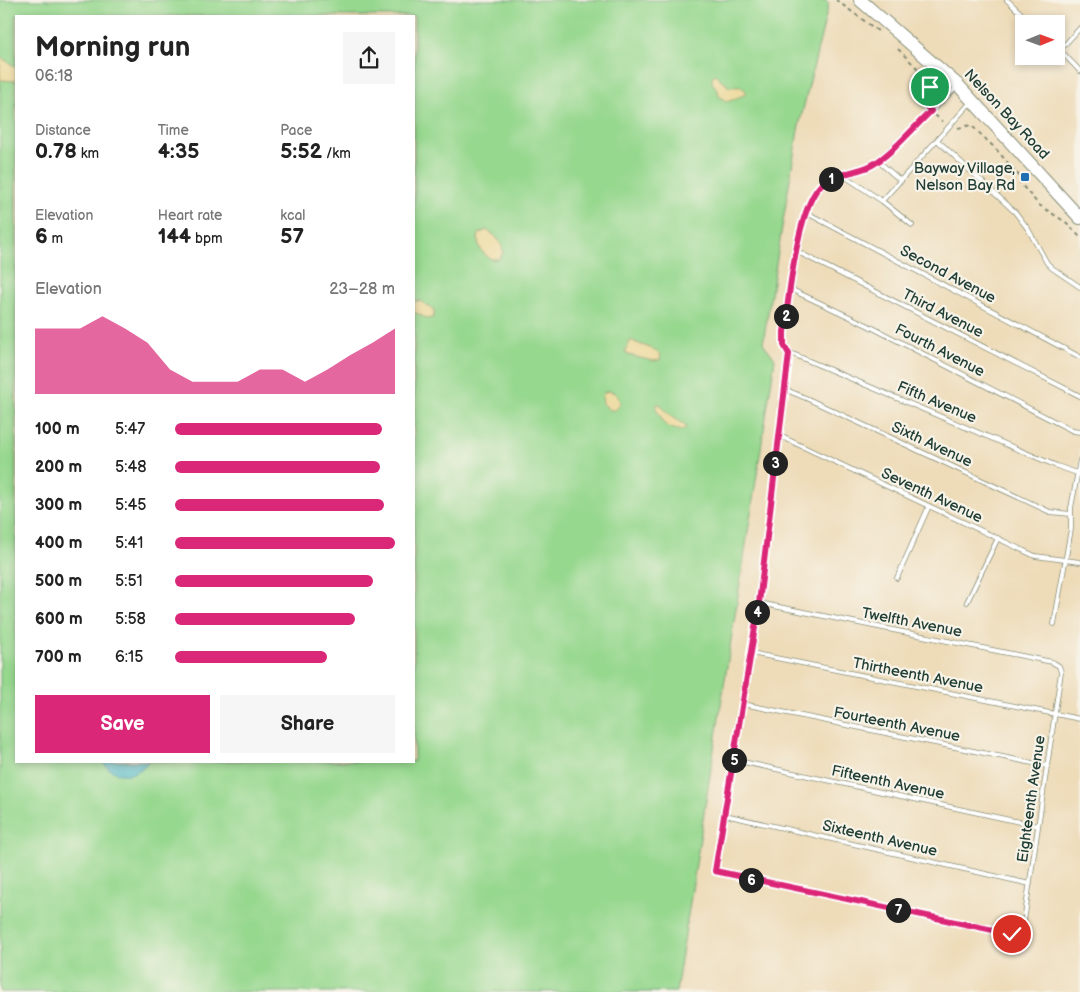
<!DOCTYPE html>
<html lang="en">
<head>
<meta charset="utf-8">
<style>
	body { margin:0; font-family:"Balsamiq Sans",sans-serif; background:#f6f6f6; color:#222; height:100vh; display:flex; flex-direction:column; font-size:19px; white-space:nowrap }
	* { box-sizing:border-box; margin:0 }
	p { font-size:16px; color:#767676 }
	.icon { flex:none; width:28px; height:28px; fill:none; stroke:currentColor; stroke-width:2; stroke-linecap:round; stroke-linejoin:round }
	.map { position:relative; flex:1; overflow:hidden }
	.drawer { position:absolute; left:15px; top:15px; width:400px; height:748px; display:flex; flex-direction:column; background:#fff; border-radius:0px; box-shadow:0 2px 8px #0003 }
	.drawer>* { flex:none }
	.needle { width:32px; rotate:89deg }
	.tools { position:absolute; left:1015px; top:15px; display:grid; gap:10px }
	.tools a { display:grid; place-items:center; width:50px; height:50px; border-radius:0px; background:#fff; box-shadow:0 2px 8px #0003; font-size:25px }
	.pin { position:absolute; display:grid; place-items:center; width:42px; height:42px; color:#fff; margin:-21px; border:2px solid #fff; border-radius:50%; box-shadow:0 1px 5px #0007 }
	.km { position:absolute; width:25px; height:25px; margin:-12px; border-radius:50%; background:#222; color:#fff; font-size:14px; line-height:25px; text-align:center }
	.round { display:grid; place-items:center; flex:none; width:52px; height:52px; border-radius:0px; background:#f6f6f6 }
	.overview { display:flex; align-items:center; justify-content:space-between; height:85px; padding:0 20px }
	h1 { font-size:28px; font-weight:600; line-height:38px }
	.figures { display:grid; grid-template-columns:repeat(3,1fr); gap:8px; height:85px; padding:5px 20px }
	.figures div { display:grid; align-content:center }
	.figures b { font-size:21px; font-weight:600 }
	.figures small { font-size:14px; font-weight:400 }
	.figures p { font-size:14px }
	.chart { height:140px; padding:10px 20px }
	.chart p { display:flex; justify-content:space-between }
	.chart svg { width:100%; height:90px; margin-top:5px; fill:#db2777; opacity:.7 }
	.cta { display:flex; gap:10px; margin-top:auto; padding:10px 20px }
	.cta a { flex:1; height:58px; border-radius:0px; background:#db2777; color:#fff; font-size:20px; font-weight:600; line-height:58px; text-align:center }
	.cta a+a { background:#f6f6f6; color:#222 }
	ul { padding:0 20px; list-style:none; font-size:16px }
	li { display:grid; grid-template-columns:80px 60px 1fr; align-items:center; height:38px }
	li i { height:12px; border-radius:6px; background:#db2777 }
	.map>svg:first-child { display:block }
	.green { fill:#97d88f; stroke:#5b8a62; fill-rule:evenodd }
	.sand { fill:#eeda9e; stroke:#868c69 }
	.water { fill:#48b6c2; stroke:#347a7b }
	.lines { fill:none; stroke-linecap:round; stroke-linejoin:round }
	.service-casing { stroke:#868c76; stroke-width:5.5 }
	.primary-casing { stroke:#868c76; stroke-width:14 }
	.path { stroke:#868c76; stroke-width:2; stroke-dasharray:4 4; stroke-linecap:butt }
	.service { stroke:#fff; stroke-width:4 }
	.primary { stroke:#fff; stroke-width:12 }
	.route-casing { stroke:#fff; stroke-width:10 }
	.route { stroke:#db2777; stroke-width:6 }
	.poi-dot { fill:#1f6fb2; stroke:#f7f3e8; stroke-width:2 }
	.labels { text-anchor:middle; stroke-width:4.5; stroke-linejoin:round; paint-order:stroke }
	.street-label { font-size:15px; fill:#1f3d34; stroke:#f7f3e8 }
	.poi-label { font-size:15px; fill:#1f3d34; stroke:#f7f3e8; text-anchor:end }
</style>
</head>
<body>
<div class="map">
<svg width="1080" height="992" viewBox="0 0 1080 992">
	<rect width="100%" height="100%" fill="#f7f3e8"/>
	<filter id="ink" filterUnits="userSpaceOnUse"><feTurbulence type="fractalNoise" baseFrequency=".02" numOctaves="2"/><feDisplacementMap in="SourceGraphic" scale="10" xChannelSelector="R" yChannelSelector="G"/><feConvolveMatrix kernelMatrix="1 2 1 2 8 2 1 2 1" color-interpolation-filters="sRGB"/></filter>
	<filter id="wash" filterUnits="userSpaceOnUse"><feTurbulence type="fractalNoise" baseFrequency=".0096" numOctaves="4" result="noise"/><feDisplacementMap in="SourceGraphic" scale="20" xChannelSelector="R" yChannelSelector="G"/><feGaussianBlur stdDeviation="1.12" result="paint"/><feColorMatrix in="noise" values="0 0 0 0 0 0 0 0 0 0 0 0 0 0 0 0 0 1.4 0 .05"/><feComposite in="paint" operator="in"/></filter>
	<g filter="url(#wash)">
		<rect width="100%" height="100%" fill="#eedcb9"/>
		<path class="green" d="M0,0H824L829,3L798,130L763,343L775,359L676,992H0ZM16,16H414V761H16Z"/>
		<path class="sand" d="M0,57L16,67V81L0,80Z
			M715,74L729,87C738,87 740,85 746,91V94L727,102L719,96L718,90L712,82V77Z
			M486,230C495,234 503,243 503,253L499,259H491C481,253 476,245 479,234Z
			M414,301H420L434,310V317L428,319L414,312Z
			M631,340C641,346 653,347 661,355L660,360L653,361L628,355L625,351Z
			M607,391C615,391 620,397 620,405L615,410H610L603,404L602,395Z
			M657,404H660C669,415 671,418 684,424L686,427L684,430H677L666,426L656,409Z"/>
		<path class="water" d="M102,761H148C142,772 127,778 115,772C110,771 105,765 102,761Z"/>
	</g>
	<g filter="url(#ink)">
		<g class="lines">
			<defs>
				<path id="service" d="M1007,0L1032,24
					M1056,46L1080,71
					M1060,50L1080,28
					M937,140L1015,212L1028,229L1047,263L1052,268L1080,287
					M878,161L901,181
					M843,175L882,201L912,225
					M882,201L971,102
					M805,212L1080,357
					M796,251L1080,396
					M790,289L867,325L1073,431L1080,432
					M788,352L1057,466L1077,473
					M784,389L808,399L1050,512L1071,514
					M778,435L1035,556L1080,562
					M897,578L929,506
					M967,602L998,538
					M759,603L1052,662L1059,666L1061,672L1023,928L1018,933L1012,935L715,871L759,603L788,361C789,351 783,343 784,332L800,231L807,208L816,190L829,180L859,171L878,161L957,87
					M1054,624L1071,529V508L1080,460
					M751,653L1080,719
					M743,704L1047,766
					M734,760L1038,826
					M725,815L1030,884"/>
				<path id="primary" d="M860,0L958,85L1080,218"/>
			</defs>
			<use href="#service" class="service-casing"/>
			<use href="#primary" class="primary-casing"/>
			<path class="path" d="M836,0L878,31
				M898,49L927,78L930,91L927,106
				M935,115L943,122
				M958,128L971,125L996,149L1021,178L1020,183L1039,205L1067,223L1080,237"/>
			<use href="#service" class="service"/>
			<use href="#primary" class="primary"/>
		</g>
	</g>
	<g class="lines" filter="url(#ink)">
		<defs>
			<path id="route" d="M930,87V96L927,107L931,111C914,127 892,154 872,165C857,173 836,173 823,183C797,204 789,298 784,332V345L789,354L759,603L715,871L1012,934"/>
		</defs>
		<use href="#route" class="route-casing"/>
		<use href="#route" class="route"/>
	</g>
	<rect class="poi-dot" x="1020" y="172" width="10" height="10" rx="2.5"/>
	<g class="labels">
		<g class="street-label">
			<text transform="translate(1007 114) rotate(47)" y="5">Nelson Bay Road</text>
			<text transform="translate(948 274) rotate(28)" y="5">Second Avenue</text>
			<text transform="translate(943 313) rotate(27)" y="5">Third Avenue</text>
			<text transform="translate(940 350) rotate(27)" y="5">Fourth Avenue</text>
			<text transform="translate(937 402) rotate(23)" y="5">Fifth Avenue</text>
			<text transform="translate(932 444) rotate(25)" y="5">Sixth Avenue</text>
			<text transform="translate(932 495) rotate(25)" y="5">Seventh Avenue</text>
			<text transform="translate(912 622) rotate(11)" y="5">Twelfth Avenue</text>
			<text transform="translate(918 675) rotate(11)" y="5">Thirtheenth Avenue</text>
			<text transform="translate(897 724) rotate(11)" y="5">Fourteenth Avenue</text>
			<text transform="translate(888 782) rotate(12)" y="5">Fifteenth Avenue</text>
			<text transform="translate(1031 799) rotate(-82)" y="5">Eighteenth Avenue</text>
			<text transform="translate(880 838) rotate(13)" y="5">Sixteenth Avenue</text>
		</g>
		<g class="poi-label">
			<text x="1015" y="173">Bayway Village,<tspan x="1015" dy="17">Nelson Bay Rd</tspan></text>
		</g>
	</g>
</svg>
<div class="tools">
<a><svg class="needle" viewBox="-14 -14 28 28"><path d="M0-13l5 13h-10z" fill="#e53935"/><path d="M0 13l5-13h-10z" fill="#767676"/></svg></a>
</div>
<div class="pin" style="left:930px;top:87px;background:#1e9e55"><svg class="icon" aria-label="arrive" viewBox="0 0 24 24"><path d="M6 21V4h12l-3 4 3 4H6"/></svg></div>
<div class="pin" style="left:1012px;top:934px;background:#d93025"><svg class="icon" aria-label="check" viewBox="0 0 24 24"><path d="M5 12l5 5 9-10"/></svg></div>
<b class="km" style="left:831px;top:179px">1</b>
<b class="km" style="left:786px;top:316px">2</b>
<b class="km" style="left:775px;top:463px">3</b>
<b class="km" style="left:757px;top:612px">4</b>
<b class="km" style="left:734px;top:760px">5</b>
<b class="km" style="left:751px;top:880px">6</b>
<b class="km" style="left:898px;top:910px">7</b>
<section class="drawer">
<div class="overview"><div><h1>Morning run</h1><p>06:18</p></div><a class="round"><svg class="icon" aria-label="share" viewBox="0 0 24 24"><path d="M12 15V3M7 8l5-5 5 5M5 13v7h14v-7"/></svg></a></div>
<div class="figures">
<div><p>Distance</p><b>0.78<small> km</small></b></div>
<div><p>Time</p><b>4:35</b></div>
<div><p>Pace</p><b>5:52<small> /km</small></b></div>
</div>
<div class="figures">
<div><p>Elevation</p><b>6<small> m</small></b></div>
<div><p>Heart rate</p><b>144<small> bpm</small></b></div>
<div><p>kcal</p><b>57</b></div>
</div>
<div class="chart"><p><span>Elevation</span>23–28 m</p>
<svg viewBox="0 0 160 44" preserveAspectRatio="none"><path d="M0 44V12L10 12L20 12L30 6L40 12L50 19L60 32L70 38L80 38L90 38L100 32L110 32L120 38L130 32L140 25L150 19L160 12V44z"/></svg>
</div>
<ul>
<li><b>100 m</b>5:47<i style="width:94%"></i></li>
<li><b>200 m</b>5:48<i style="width:93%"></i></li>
<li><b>300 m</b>5:45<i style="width:95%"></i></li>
<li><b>400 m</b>5:41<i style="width:100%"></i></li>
<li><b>500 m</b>5:51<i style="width:90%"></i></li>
<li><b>600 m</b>5:58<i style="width:82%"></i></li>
<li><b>700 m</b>6:15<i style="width:69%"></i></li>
</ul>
<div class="cta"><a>Save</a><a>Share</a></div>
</section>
</div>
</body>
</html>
